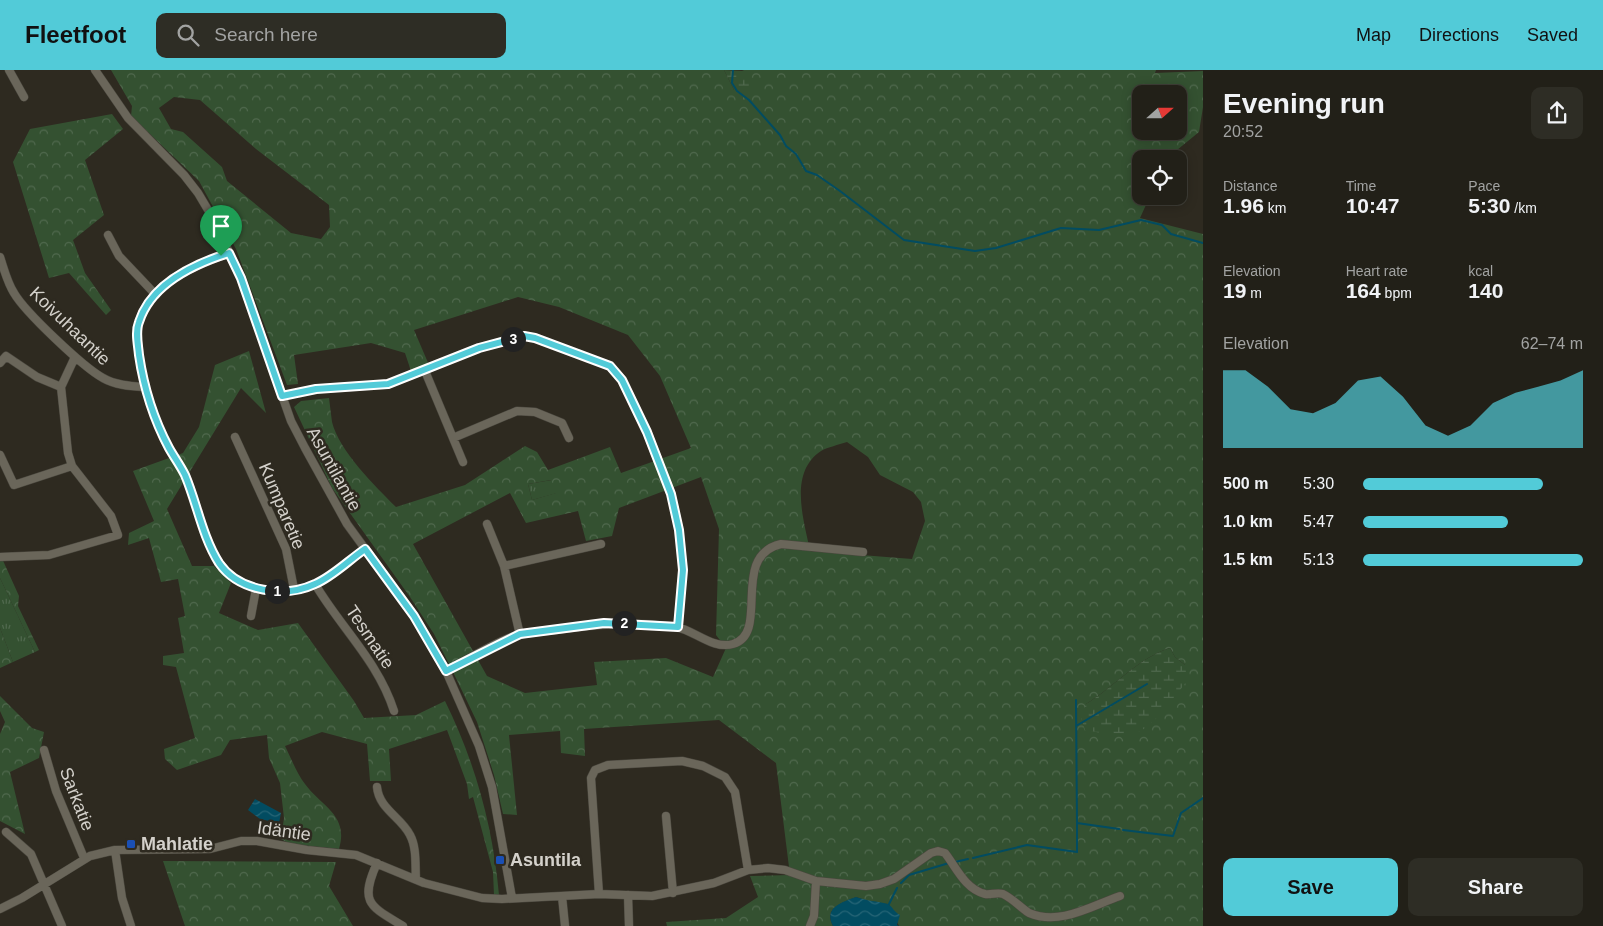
<!DOCTYPE html>
<html lang="en">
<head>
<meta charset="utf-8">
<style>
	body { margin:0; font-family:Helvetica,sans-serif; background:#2e2d25; color:#f1f3f6; height:100vh; display:flex; flex-direction:column; font-size:19px; white-space:nowrap }
	* { box-sizing:border-box; margin:0 }
	p { font-size:16px; color:#a2a3a2 }
	.icon { flex:none; width:28px; height:28px; fill:none; stroke:currentColor; stroke-width:2; stroke-linecap:round; stroke-linejoin:round }
	.map { position:relative; flex:1; overflow:hidden }
	.side { display:flex; flex-direction:column; background:#222018; width:400px }
	.side>* { flex:none }
	.needle { width:32px; rotate:69deg }
	.tools { position:absolute; left:1132px; top:15px; display:grid; gap:10px }
	.tools a { display:grid; place-items:center; width:55px; height:55px; border-radius:10px; background:#222018; box-shadow:0 2px 12px #0003,0 0 0 1px #3f3e37; font-size:25px }
	.pin { position:absolute; display:grid; place-items:center; width:42px; height:42px; color:#fff; margin:-51px -21px; border-radius:50% 50% 50% 0; rotate:-45deg; box-shadow:0 0 5px #0007 }
	.pin .icon { rotate:45deg }
	.km { position:absolute; width:25px; height:25px; margin:-12px; border-radius:50%; background:#222; color:#fff; font-size:14px; line-height:25px; text-align:center }
	.round { display:grid; place-items:center; flex:none; width:52px; height:52px; border-radius:10px; background:#2e2d25 }
	.summary { display:flex; align-items:center; justify-content:space-between; height:85px; padding:0 20px }
	h1 { font-size:28px; font-weight:700; line-height:38px }
	.figures { display:grid; grid-template-columns:repeat(3,1fr); gap:8px; height:85px; padding:5px 20px }
	.figures div { display:grid; align-content:center }
	.figures b { font-size:21px; font-weight:700 }
	.figures small { font-size:14px; font-weight:400 }
	.figures p { font-size:14px }
	.chart { height:140px; padding:10px 20px }
	.chart p { display:flex; justify-content:space-between }
	.chart svg { width:100%; height:90px; margin-top:5px; fill:#52cbd8; opacity:.7 }
	.cta { display:flex; gap:10px; margin-top:auto; padding:10px 20px }
	.cta a { flex:1; height:58px; border-radius:10px; background:#52cbd8; color:#111; font-size:20px; font-weight:700; line-height:58px; text-align:center }
	.cta a+a { background:#2e2d25; color:#f1f3f6 }
	ul { padding:0 20px; list-style:none; font-size:16px }
	li { display:grid; grid-template-columns:80px 60px 1fr; align-items:center; height:38px }
	li i { height:12px; border-radius:6px; background:#52cbd8 }
	header { display:flex; align-items:center; gap:30px; box-sizing:border-box; height:70px; padding:0 25px; background:#52cbd8; color:#111 }
	header strong { font-size:24px }
	nav { display:flex; gap:28px; margin-inline-start:auto; font-size:18px }
	.search { width:350px; height:45px; background:#2e2d25; display:flex; align-items:center; gap:12px; box-sizing:border-box; padding:0 18px; border-radius:10px; color:#a2a3a2; font-size:19px }
	main { display:flex; flex:1; min-height:0 }
	.map>svg:first-child { display:block }
	.grass { fill:url(#grass-tufts) }
	.forest { fill:url(#forest-crowns); fill-rule:evenodd }
	.wetland { fill:url(#wetland-marsh) }
	.water { fill:url(#water-waves) }
	.lines { fill:none; stroke-linecap:round; stroke-linejoin:round }
	.stream { stroke:#024c61; stroke-width:2 }
	.minor-casing { stroke:#4b483f; stroke-width:9 }
	.minor { stroke:#6a665a; stroke-width:8 }
	.route-casing { stroke:#fff; stroke-width:10 }
	.route { stroke:#52cbd8; stroke-width:6 }
	.transit-dot { fill:#1a4fb4; stroke:#2e2a20; stroke-width:2 }
	.labels { text-anchor:middle; stroke-width:5; stroke-linejoin:round; paint-order:stroke }
	.street-label { font-size:18px; fill:#d4d1cb; stroke:#2e2a20 }
	.poi-label { font-size:18px; font-weight:bold; fill:#d4d1cb; stroke:#2e2a20; text-anchor:start }
</style>
</head>
<body>
<header>
<strong>Fleetfoot</strong>
<div class="search"><svg class="icon" aria-label="search" viewBox="0 0 24 24"><circle cx="10" cy="10" r="6"/><path d="M15 15l6 6"/></svg>Search here</div>
<nav><a>Map</a><a>Directions</a><a>Saved</a></nav>
</header>
<main>
<div class="map">
<svg width="1203" height="856" viewBox="0 0 1203 856">
	<defs>
		<pattern id="grass-tufts" width="24" height="20" patternUnits="userSpaceOnUse" patternTransform="scale(1.25)"><rect width="24" height="20" fill="#345131"/><path d="M3 7l-1-3M5 7V3M7 7l1-3M15 17l-1-3M17 17v-4M19 17l1-3" fill="none" stroke="#50694e"/></pattern>
		<pattern id="forest-crowns" width="20" height="18" patternUnits="userSpaceOnUse" patternTransform="scale(1.25)"><rect width="20" height="18" fill="#345131"/><path d="M2 6a3 3 0 1 1 6 0M12 15a3 3 0 1 1 6 0" fill="none" stroke="#50694e"/></pattern>
		<pattern id="wetland-marsh" width="20" height="14" patternUnits="userSpaceOnUse" patternTransform="scale(1.25)"><rect width="20" height="14" fill="#345131"/><path d="M1 5h8M5 5V1M11 12h8M15 12V8" fill="none" stroke="#50694e"/></pattern>
		<pattern id="water-waves" width="16" height="10" patternUnits="userSpaceOnUse" patternTransform="scale(1.25)"><rect width="16" height="10" fill="#024c61"/><path d="M0 5q4-4 8 0t8 0" fill="none" stroke="#266576"/></pattern>
	</defs>
	<rect width="100%" height="100%" fill="#2e2a20"/>
	<path class="grass" d="M552,410L557,423L532,430L528,414Z
		M0,508L35,582L13,592L0,558Z"/>
	<path class="forest" d="M111,0H724L734,20L744,1L742,0H1156L1155,3L1203,1V37L1199,62L1166,89H1141V126H1150L1140,148L1203,164V856H899L889,834C878,834 867,831 856,827C842,833 823,838 833,856H667L666,852L726,848L758,827L750,806L790,805L776,693L719,650L584,659L585,686L561,683L560,661L509,665L517,745L503,744L494,705L477,652L454,604L434,564L410,527L332,418L294,337L301,331L329,328C330,336 331,344 332,352C339,381 375,416 396,437L465,415L525,376L537,382L548,400L610,377L621,403L691,378L660,306L628,265L559,237L518,227L414,260L429,295L411,301L405,283L371,273L294,285L298,314L287,315L236,179L199,111L131,46L132,36ZM1141,24H1179V61H1141ZM174,27L200,30L256,79L329,135L330,157L321,169L291,163L227,111L222,97L183,62L171,59L159,38ZM847,372L868,387L880,405L913,422L921,432L925,451L912,489L810,481C804,450 788,403 821,381C828,377 838,375 847,372ZM701,407L719,459L716,565L726,578L713,607L666,588L594,592L597,615L525,623L487,606L413,474L510,423L526,453L578,441L586,471L612,466L619,438ZM551,410L556,423L532,430L528,414ZM1170,578L1175,587L1185,595L1086,634C1114,617 1138,588 1170,578Z
		M112,44L123,59L85,90L104,145L73,170L85,203L111,240L106,245L69,203L49,208L13,92L30,59Z
		M249,281L266,343L241,318L167,439L192,496H214L231,513L219,543L258,560L298,553L354,631L364,648L416,645L445,631C475,692 493,756 499,825H494L493,802L473,727L469,729L467,714L447,660L389,679L391,711H370L367,674L322,662L285,676C291,688 297,704 305,714C322,737 349,745 339,779L290,774L281,769L284,748L280,713L269,688L267,665L230,670L221,685L177,700L165,689L164,679L195,668L176,597L163,595V586L184,583L178,548L185,546L178,509L161,512L149,468L128,475L129,463L154,451L133,401L183,383L199,357L215,295Z
		M0,484L19,526L18,536L39,580L35,582L0,508Z
		M0,558L13,592L0,598Z
		M0,626L32,658L44,662L39,688L10,702L25,764L0,751V664L5,652L0,641Z
		M163,791L336,792L329,816L353,856H185Z"/>
	<path class="wetland" d="M724,0L744,1C748,10 754,20 749,30H744L734,20Z
		M1170,578L1175,587L1185,595L1187,611C1176,625 1152,659 1135,663C1119,667 1101,663 1085,660L1081,647L1086,634C1114,617 1138,588 1170,578Z"/>
	<path class="water" d="M255,729L281,743L279,753L260,749L248,740Z
		M856,827C867,831 877,831 888,834C892,836 894,842 900,845L897,855L899,856H833C823,838 842,832 856,827Z"/>
	<g class="lines">
		<path class="stream" d="M733,0L732,13L737,21L749,30L780,65L786,76L796,84L806,101L817,105L840,121L904,170L975,181L996,178L1061,158L1099,160L1141,150L1162,155L1171,164L1203,173
			M1076,630L1077,753
			M1076,656L1147,614
			M1123,760L1173,766L1181,743L1203,728
			M973,788L1027,775L1077,782V753L1119,759
			M955,792L968,789
			M901,813L909,805L949,793
			M889,834L897,818"/>
		<defs>
			<path id="minor" d="M9,0L24,27
				M95,0L128,48L184,105L198,123L214,150L241,208L291,351L305,378L347,454L414,546L446,601L479,676L492,717L512,828
				M108,165L119,186L156,225
				M229,183C195,195 151,213 139,252C135,262 138,274 139,285C144,319 153,348 169,378C174,387 180,395 185,404C197,433 202,466 219,492C239,522 284,528 315,514C332,507 349,490 365,479
				M0,187C4,199 7,212 14,223C25,242 83,297 103,308C115,315 130,316 144,317
				M0,293L6,286L37,307L61,317
				M425,301L463,392
				M282,326L316,319L388,314L479,278L524,266L535,268L610,296L622,310L647,362L671,423L679,460L683,500L678,557
				M235,367L286,479L294,519
				M453,368L517,341L535,342L562,353L569,368
				M0,385L14,415L72,396
				M487,454L504,496L520,565
				M0,487L49,485L118,465L111,446L72,396L68,383L61,317L75,287
				M504,496L601,474
				M315,514C341,558 378,591 394,641
				M251,546L256,519
				M446,601C469,589 493,573 517,565C529,562 543,561 555,560C598,554 632,551 676,557C694,560 713,580 733,574C771,563 729,486 781,474L863,482
				M44,680L56,721L84,788
				M377,717C379,739 401,747 410,765C417,778 415,795 416,809
				M666,746L673,823
				M6,762L31,784L62,856
				M115,780L122,828L131,856
				M377,793C359,833 370,836 403,856
				M599,824L591,708L595,700L608,695L682,691L703,696L725,707L735,722L748,800
				M628,825L629,856
				M562,826L565,856
				M0,839L22,828L90,786L115,780L210,779L241,771H257L307,780L356,785L424,813L482,828L502,829L599,824L652,826L714,813L748,800L768,798L785,800L816,811L866,816L880,814L894,809L931,783L938,781L945,783C956,797 965,819 985,824C991,825 998,822 1003,824C1013,829 1020,837 1029,843C1060,856 1091,836 1120,826
				M810,856L814,846L816,811"/>
		</defs>
		<use href="#minor" class="minor-casing"/>
		<use href="#minor" class="minor"/>
	</g>
	<g class="lines">
		<defs>
			<path id="route" d="M229,183L241,208L282,326L316,319L388,314L479,278L524,266L535,268L610,296L622,310L647,362L671,424L679,460L683,500L678,557L604,553L520,564L446,601L414,546L365,479C349,490 332,507 315,514C285,528 239,522 219,493C202,466 197,433 185,405C180,395 174,387 169,378C153,348 144,319 139,285C138,274 135,262 139,252C151,214 194,194 229,183Z"/>
		</defs>
		<use href="#route" class="route-casing"/>
		<use href="#route" class="route"/>
	</g>
	<g class="transit-dot">
		<rect x="126" y="769" width="10" height="10" rx="2.5"/>
		<rect x="495" y="785" width="10" height="10" rx="2.5"/>
	</g>
	<g class="labels">
		<g class="street-label">
			<text transform="translate(70 256) rotate(44)" y="6">Koivuhaantie</text>
			<text transform="translate(334 399) rotate(61)" y="6">Asuntilantie</text>
			<text transform="translate(282 436) rotate(67)" y="6">Kumparetie</text>
			<text transform="translate(370 567) rotate(56)" y="6">Tesmatie</text>
			<text transform="translate(77 729) rotate(69)" y="6">Sarkatie</text>
			<text transform="translate(284 761) rotate(8)" y="6">Idäntie</text>
		</g>
		<g class="poi-label">
			<text x="141" y="780">Mahlatie</text>
			<text x="510" y="796">Asuntila</text>
		</g>
	</g>
</svg>
<div class="tools">
<a><svg class="needle" viewBox="-14 -14 28 28"><path d="M0-13l5 13h-10z" fill="#e53935"/><path d="M0 13l5-13h-10z" fill="#a2a3a2"/></svg></a>
<a><svg class="icon" aria-label="locate" viewBox="0 0 24 24"><circle cx="12" cy="12" r="6"/><path d="M12 2v4M12 18v4M2 12h4M18 12h4"/></svg></a>
</div>
<div class="pin" style="left:221px;top:186px;background:#1e9e55"><svg class="icon" aria-label="arrive" viewBox="0 0 24 24"><path d="M6 21V4h12l-3 4 3 4H6"/></svg></div>
<b class="km" style="left:277px;top:521px">1</b>
<b class="km" style="left:624px;top:553px">2</b>
<b class="km" style="left:513px;top:269px">3</b>
</div>
<section class="side">
<div class="summary"><div><h1>Evening run</h1><p>20:52</p></div><a class="round"><svg class="icon" aria-label="share" viewBox="0 0 24 24"><path d="M12 15V3M7 8l5-5 5 5M5 13v7h14v-7"/></svg></a></div>
<div class="figures">
<div><p>Distance</p><b>1.96<small> km</small></b></div>
<div><p>Time</p><b>10:47</b></div>
<div><p>Pace</p><b>5:30<small> /km</small></b></div>
</div>
<div class="figures">
<div><p>Elevation</p><b>19<small> m</small></b></div>
<div><p>Heart rate</p><b>164<small> bpm</small></b></div>
<div><p>kcal</p><b>140</b></div>
</div>
<div class="chart"><p><span>Elevation</span>62–74 m</p>
<svg viewBox="0 0 160 44" preserveAspectRatio="none"><path d="M0 44V6L10 6L20 14L30 25L40 27L50 22L60 11L70 9L80 19L90 33L100 38L110 33L120 22L130 17L140 14L150 11L160 6V44z"/></svg>
</div>
<ul>
<li><b>500 m</b>5:30<i style="width:82%"></i></li>
<li><b>1.0 km</b>5:47<i style="width:66%"></i></li>
<li><b>1.5 km</b>5:13<i style="width:100%"></i></li>
</ul>
<div class="cta"><a>Save</a><a>Share</a></div>
</section>
</main>
</body>
</html>
